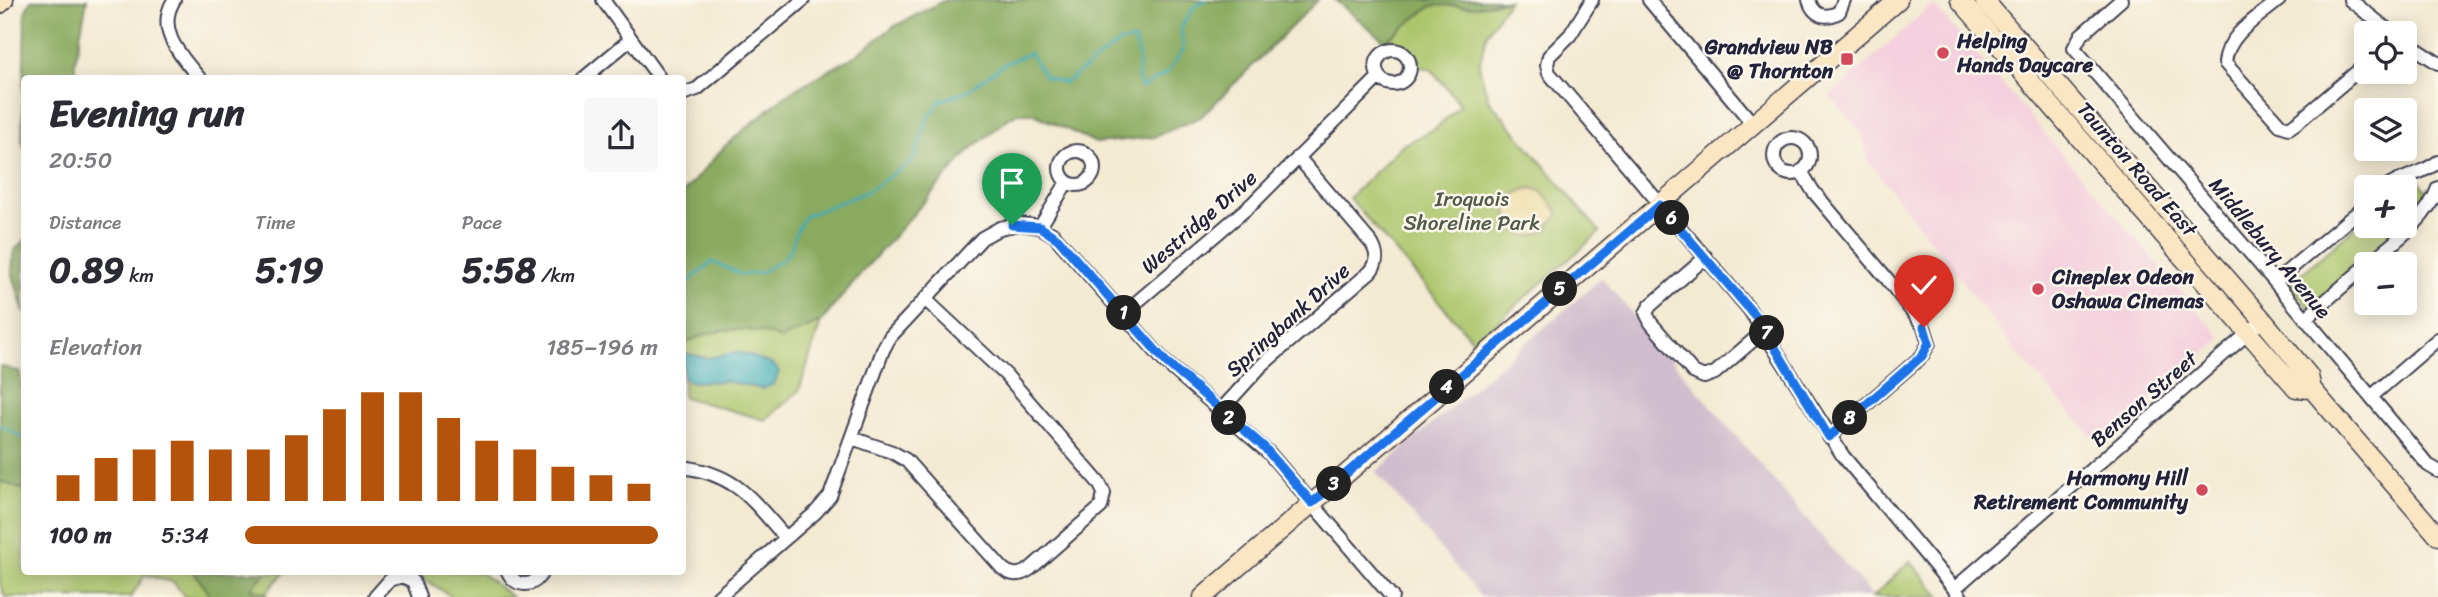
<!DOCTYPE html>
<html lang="en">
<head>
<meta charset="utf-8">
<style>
	body { margin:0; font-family:Sriracha,sans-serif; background:#f7f7f7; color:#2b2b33; height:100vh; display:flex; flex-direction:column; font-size:26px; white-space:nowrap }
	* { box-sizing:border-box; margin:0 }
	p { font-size:23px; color:#7c7c81 }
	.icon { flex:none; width:38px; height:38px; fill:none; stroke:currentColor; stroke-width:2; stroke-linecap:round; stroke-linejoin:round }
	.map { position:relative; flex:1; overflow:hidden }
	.sheet { position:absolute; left:21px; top:75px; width:665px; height:500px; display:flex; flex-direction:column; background:#fff; border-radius:7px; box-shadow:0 4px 18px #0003 }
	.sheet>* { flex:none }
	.buttons { position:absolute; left:2354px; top:21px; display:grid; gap:14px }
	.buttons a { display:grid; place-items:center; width:63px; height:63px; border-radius:7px; background:#fff; box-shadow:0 4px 18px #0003; font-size:35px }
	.pin { position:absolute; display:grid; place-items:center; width:60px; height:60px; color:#fff; margin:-72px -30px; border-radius:50% 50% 50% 0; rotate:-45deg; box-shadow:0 0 7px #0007 }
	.pin .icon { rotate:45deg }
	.km { position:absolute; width:35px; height:35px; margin:-18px; border-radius:50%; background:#222; color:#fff; font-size:19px; line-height:35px; text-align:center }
	.round { display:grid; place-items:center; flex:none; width:74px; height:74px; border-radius:7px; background:#f7f7f7 }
	.summary { display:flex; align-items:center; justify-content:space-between; height:119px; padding:0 28px }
	h1 { font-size:38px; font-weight:700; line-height:52px }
	.metrics { display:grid; grid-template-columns:repeat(3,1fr); gap:10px; height:119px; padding:7px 28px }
	.metrics div { display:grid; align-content:center }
	.metrics b { font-size:35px; font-weight:700 }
	.metrics small { font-size:19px; font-weight:400 }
	.metrics p { font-size:19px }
	.chart { height:196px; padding:14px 28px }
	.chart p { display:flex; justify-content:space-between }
	.chart svg { width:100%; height:126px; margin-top:7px; stroke:#b45309; stroke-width:6 }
	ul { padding:0 28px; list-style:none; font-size:23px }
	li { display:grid; grid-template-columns:112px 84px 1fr; align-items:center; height:52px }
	li i { height:18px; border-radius:9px; background:#b45309 }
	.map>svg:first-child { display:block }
	.built { fill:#f4cfdd }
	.industrial { fill:#d0bdcd }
	.green { fill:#acc56a; stroke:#677452; stroke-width:2 }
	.forest { fill:#89aa5e; stroke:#56664c; stroke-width:2 }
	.sand { fill:#eeda9e; stroke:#887e6c; stroke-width:2 }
	.water { fill:#3babb7; stroke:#2e6679; stroke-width:2 }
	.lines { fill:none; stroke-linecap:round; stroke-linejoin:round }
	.stream { stroke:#3babb7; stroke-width:2.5 }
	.street-casing { stroke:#414052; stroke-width:16 }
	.secondary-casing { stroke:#414052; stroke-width:21 }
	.street { stroke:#fff; stroke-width:12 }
	.secondary { stroke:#fbe6c4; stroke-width:18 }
	.route-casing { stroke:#fff; stroke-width:14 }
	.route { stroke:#1a73e8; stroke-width:9 }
	.poi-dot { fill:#d1495b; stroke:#fbf7ec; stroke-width:2.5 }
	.labels { text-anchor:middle; stroke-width:5; stroke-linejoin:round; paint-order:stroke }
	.poi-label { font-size:21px; font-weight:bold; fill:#22223b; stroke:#fbf7ec; text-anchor:start }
	.street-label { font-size:21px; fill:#22223b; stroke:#fbf7ec }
	.park-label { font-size:21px; fill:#525b4b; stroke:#fbf7ec }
</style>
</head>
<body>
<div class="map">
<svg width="2438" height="597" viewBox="0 0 2438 597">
	<rect width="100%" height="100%" fill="#fbf7ec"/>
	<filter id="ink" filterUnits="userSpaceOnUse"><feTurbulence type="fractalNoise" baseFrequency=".0143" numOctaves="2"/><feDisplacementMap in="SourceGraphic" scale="14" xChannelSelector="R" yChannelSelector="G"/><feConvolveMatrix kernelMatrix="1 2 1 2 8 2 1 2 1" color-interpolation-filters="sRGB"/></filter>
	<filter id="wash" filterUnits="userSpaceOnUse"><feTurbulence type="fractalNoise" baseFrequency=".00686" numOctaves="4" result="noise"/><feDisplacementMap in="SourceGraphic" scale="28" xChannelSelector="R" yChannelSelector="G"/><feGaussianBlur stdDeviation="1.57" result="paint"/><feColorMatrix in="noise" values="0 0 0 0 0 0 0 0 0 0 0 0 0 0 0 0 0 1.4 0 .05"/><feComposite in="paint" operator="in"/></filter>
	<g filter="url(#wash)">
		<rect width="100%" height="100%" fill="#f3ead2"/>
		<path class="built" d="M1933,4L2222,339L2098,443L2019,355L1868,160L1861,132L1830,96Z"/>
		<path class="industrial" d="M1602,278L1873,597H1481L1376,472Z"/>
		<path class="green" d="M1509,0L1487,33L1479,66L1488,99L1600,232L1474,342L1349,198L1402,145L1435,129L1461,105L1431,69L1416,66C1413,48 1403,40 1385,41L1431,6L1441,5L1474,7Z
			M2419,181L2432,197L2421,214L2309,308L2290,285L2291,283L2366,217V226H2404V187H2402Z
			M855,280L821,322L799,391L765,420L683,397L682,287Z
			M0,425L24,438V572H285L262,597H185L173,582L145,575L131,597H5L0,584Z
			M1910,561L1941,597H1873Z
			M414,572H480L512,597H452Z"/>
		<path class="forest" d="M31,0H87L75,62V79H24V148L22,139L25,12Z
			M945,0H1318L1201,117L1154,137L1096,143L1032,113H1018L1009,118L969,151L855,280L821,322L781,339C751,325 711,327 683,345V193L725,146L788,93L855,56L893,27Z
			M1335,0H1507L1474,7L1441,5L1431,6L1385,41Z
			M24,241V313L12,271L14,251Z
			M0,366L20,372L22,389L24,387V490L0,481Z
			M194,572H266L251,589L266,593L268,597H209L208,592Z"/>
		<path class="sand" d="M1531,188L1541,191L1558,212L1557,217L1548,225L1549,227C1513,258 1486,196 1531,188Z"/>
		<path class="water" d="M738,352C751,354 761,361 774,365L779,372L774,384L762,389L724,381L693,382L683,379V354L685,353L707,358Z"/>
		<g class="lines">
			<path class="stream" d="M682,287L712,262L743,275L762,272L782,260L791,249L796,232L805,216L866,192L913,161L929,116L941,101L968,90L1006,63L1030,53L1045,77L1065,83L1120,42L1134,40C1144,62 1133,69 1141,88L1167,73L1183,50L1181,27L1195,6L1206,0
				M0,425L24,438"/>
		</g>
	</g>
	<g filter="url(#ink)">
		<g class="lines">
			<defs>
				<path id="street" d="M174,0C155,30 181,56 200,79
					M603,0L660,79
					M1592,0L1570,35L1549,56L1547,65L1549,73L1749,309L1843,456L1961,597
					M1649,0L1753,124
					M1809,0C1813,15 1825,20 1839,12L1844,0
					M2121,0L2081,35L2074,48L2275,282L2428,465L2438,471
					M2279,0C2258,18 2227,34 2225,63L2280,125L2289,128L2299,121L2366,64
					M2350,0L2392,33
					M2404,41L2438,63
					M1376 67a17 17 0 1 1 34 0a17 17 0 1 1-34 0Z
					M583,79L631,39
					M682,94L697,89L803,0
					M1774 156a18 18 0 1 1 36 0a18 18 0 1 1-36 0Z
					M1060 168a17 17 0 1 1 34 0a17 17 0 1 1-34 0Z
					M1801,171L1813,191L1888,280L1924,327L1929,343L1922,356L1829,437
					M2387,187C2403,176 2422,174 2438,162
					M1040,227L1067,182
					M1706,257L1650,306L1646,313L1651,323L1693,372L1704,377L1715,373L1765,330
					M2368,264C2394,242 2426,221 2438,188
					M2275,282L2366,205
					M1124,313L1253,203L1379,77
					M2306,318L2366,266
					M2372,396L2438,339
					M1221,410L1261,366L1370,272C1378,263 1378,255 1372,244L1298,157
					M852,438L892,452L906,460L1002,568C1011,576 1020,576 1030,569L1101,507L1104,493L1099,483L1006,375L925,299
					M682,467C737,474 752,500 786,538
					M508,572C516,588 534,588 542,572
					M1954,589L2263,320
					M375,597L390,580L402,576L413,581L419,597
					M718,597L815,513L830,496L883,350L890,337L982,238L1000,228L1020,224L1040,227L1054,235L1165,362L1269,453L1392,597"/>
				<path id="secondary" d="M1960,0L2296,388L2312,389
					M1984,0L2263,320L2309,376L2312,389L2438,536
					M0,4L4,0
					M1203,597L1898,0"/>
			</defs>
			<use href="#street" class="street-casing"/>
			<use href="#secondary" class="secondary-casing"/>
			<use href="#street" class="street"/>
			<use href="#secondary" class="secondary"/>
		</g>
	</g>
	<g class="lines" filter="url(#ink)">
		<defs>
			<path id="route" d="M1012,225L1040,227L1058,239L1166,362L1264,447L1312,503L1660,205L1757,318L1829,437L1922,356L1929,343L1924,327"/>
		</defs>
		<use href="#route" class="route-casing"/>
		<use href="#route" class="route"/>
	</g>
	<g class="poi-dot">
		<circle cx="1943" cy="53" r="7"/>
		<rect x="1840" y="52" width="14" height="14" rx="3.5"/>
		<circle cx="2038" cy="289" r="7"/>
		<circle cx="2202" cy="490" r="7"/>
	</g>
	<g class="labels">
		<g class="poi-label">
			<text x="1957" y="48">Helping<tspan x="1957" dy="24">Hands Daycare</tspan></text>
			<text x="1833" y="54" text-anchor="end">Grandview NB<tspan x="1833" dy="24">@ Thornton</tspan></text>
			<text x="2052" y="284">Cineplex Odeon<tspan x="2052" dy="24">Oshawa Cinemas</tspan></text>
			<text x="2188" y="485" text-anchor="end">Harmony Hill<tspan x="2188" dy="24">Retirement Community</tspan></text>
		</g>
		<g class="street-label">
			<text transform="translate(2137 169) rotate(49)" y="7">Taunton Road East</text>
			<text transform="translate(1199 222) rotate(-41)" y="7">Westridge Drive</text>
			<text transform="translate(2270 248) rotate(50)" y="7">Middlebury Avenue</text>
			<text transform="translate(1288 320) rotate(-42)" y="7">Springbank Drive</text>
			<text transform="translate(2144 399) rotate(-41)" y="7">Benson Street</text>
		</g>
		<g class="park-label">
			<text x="1472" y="206">Iroquois<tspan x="1472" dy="24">Shoreline Park</tspan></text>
		</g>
	</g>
</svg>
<div class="buttons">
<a><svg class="icon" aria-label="locate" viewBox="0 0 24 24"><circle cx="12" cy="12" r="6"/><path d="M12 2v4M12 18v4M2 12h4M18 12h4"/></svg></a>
<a><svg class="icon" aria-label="layers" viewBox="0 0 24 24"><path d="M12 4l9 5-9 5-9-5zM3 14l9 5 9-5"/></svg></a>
<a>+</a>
<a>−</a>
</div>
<div class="pin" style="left:1012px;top:225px;background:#1e9e55"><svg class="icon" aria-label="arrive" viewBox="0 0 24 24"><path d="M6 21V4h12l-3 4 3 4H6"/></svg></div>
<div class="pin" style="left:1924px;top:327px;background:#d93025"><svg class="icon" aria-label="check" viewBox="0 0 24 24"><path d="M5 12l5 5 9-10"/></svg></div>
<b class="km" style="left:1124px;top:313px">1</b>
<b class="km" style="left:1229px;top:418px">2</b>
<b class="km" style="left:1334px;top:484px">3</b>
<b class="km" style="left:1447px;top:387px">4</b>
<b class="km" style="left:1560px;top:289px">5</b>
<b class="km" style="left:1672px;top:218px">6</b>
<b class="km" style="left:1767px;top:333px">7</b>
<b class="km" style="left:1850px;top:418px">8</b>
<section class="sheet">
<div class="summary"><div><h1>Evening run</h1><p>20:50</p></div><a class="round"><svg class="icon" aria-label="share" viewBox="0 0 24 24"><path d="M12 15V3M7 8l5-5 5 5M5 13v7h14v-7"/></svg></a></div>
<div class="metrics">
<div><p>Distance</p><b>0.89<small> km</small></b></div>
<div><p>Time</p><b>5:19</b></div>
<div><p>Pace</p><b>5:58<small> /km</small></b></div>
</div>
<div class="chart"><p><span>Elevation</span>185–196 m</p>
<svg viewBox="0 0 160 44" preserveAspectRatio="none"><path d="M5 44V35M15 44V29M25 44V26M35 44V23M45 44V26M55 44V26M65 44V21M75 44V12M85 44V6M95 44V6M105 44V15M115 44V23M125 44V26M135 44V32M145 44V35M155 44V38"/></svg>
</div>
<ul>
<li><b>100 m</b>5:34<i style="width:100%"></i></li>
</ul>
</section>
</div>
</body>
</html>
